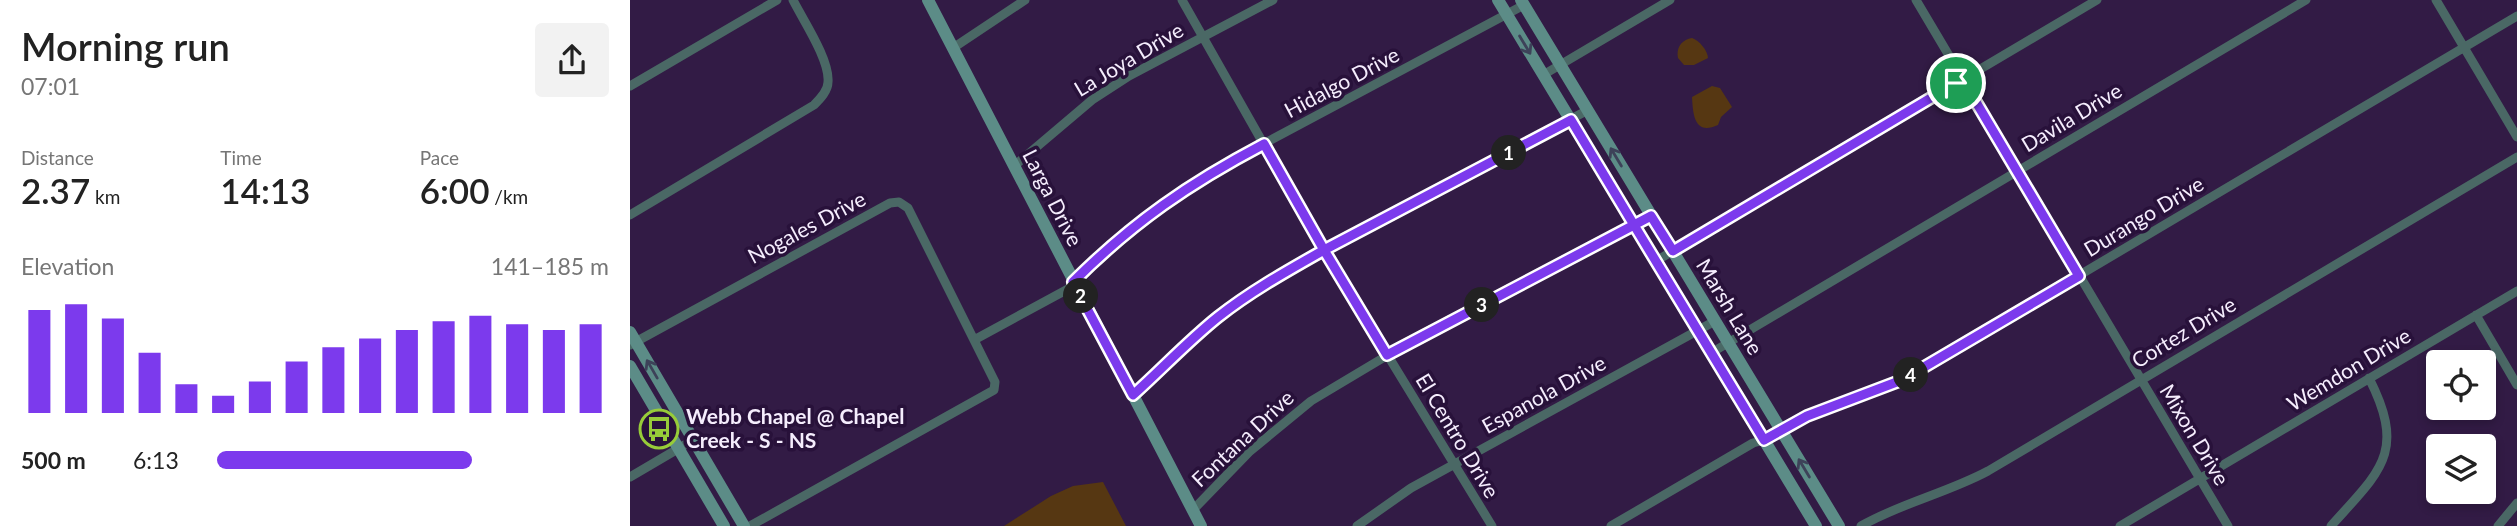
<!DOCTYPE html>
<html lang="en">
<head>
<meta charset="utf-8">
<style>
	body { margin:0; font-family:Lato,sans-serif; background:#f2f2f2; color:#222; height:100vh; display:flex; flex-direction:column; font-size:26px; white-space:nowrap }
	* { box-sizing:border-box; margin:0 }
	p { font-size:23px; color:#767676 }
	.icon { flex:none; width:38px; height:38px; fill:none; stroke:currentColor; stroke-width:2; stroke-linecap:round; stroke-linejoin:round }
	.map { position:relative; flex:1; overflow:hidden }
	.drawer { display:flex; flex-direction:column; background:#fff; width:630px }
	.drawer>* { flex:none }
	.fabs { position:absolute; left:1796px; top:350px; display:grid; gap:14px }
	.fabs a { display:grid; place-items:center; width:70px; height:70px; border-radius:7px; background:#fff; box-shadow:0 4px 10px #0003; font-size:35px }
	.pin { position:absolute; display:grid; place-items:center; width:60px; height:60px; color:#fff; margin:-30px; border:4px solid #fff; border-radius:50%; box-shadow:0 2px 7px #0007 }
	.km { position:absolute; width:35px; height:35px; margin:-18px; border-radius:50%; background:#222; color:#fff; font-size:19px; line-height:35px; text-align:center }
	.round { display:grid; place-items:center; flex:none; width:74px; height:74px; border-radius:7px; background:#f2f2f2 }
	.overview { display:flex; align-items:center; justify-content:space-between; height:119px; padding:0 21px }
	h1 { font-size:38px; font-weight:600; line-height:52px }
	.figures { display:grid; grid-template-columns:repeat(3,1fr); gap:10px; height:119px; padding:7px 21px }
	.figures div { display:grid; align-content:center }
	.figures b { font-size:35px; font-weight:600 }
	.figures small { font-size:19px; font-weight:400 }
	.figures p { font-size:19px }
	.chart { height:196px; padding:14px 21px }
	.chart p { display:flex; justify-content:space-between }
	.chart svg { width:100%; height:126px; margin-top:7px; stroke:#7c3aed; stroke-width:6 }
	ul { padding:0 21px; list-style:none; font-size:23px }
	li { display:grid; grid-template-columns:112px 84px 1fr; align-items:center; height:52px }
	li i { height:18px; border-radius:9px; background:#7c3aed }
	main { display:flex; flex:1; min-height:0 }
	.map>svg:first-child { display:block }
	.green { fill:#563712 }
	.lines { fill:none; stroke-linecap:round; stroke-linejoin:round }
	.street { stroke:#4a6865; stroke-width:9 }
	.secondary { stroke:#5c8c87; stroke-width:12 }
	.oneway { stroke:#3d4259 }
	.route-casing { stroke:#fff; stroke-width:14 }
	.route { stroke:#7c3aed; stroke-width:9 }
	.labels { text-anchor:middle; stroke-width:7; stroke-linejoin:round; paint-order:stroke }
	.street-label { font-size:21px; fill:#f5edfd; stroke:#28113a }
	.poi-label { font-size:21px; font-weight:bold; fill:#f5edfd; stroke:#28113a; text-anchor:start }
</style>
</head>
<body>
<main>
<section class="drawer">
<div class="overview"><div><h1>Morning run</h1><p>07:01</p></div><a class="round"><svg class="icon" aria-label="share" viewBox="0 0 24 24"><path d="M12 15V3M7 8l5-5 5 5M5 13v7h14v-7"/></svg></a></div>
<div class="figures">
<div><p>Distance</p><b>2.37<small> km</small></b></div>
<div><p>Time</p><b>14:13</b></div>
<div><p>Pace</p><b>6:00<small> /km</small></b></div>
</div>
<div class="chart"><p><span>Elevation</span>141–185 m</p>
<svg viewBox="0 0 160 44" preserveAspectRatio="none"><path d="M5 44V8M15 44V6M25 44V11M35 44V23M45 44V34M55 44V38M65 44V33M75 44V26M85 44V21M95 44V18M105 44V15M115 44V12M125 44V10M135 44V13M145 44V15M155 44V13"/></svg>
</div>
<ul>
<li><b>500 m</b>6:13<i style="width:65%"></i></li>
</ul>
</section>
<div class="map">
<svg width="1887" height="526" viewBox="0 0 1887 526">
	<rect width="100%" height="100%" fill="#321b45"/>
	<path class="green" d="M1062,38C1069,40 1078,51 1078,58L1064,65H1054L1048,58C1046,48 1051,40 1062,38Z
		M1082,86L1090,88L1102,107L1091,117L1088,125C1064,136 1063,114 1062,97Z
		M473,482L496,526H374L421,496L443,486Z"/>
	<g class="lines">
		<path class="street" d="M552,0L697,256L862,526
			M1286,0L1598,526
			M1806,0L1887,137
			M323,48L395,0
			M913,75L1040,0
			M0,86L147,0
			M384,166L462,100L499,76L643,0
			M0,215L184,105C190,99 198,91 198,82C200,60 173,20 163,0
			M1026,261L1467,0
			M1846,315L1887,385
			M344,340L438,289L479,246L525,209L588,168L894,5
			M0,345L260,203L269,202L278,208L365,382L364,390L120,526
			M1081,353L1676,0
			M503,395L554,345L588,317L647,276L958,110
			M1151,430C1196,406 1246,394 1291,369L1887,16
			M0,477L63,440
			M563,510L619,452L681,401L763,352L1021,216
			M727,526L781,488L1085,321
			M981,526L1123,443L1134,440
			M1231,526C1271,503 1317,493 1358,471L1887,157
			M1490,526L1887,291
			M1701,526C1750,471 1777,453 1739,378
			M1868,526L1887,503"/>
		<path class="secondary" d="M298,0L571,526
			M868,0L1186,526
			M891,0L1209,526
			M0,332L114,526
			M0,366L94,526"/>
	</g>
	<defs><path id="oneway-shaft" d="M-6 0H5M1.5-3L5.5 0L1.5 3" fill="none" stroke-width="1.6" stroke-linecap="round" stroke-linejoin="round" transform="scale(1.75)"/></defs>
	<g class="oneway">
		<use href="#oneway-shaft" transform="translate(895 45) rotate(59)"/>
		<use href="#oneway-shaft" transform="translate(986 157) rotate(-121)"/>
		<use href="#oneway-shaft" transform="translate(22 369) rotate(-120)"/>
		<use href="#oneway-shaft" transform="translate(1174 468) rotate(-121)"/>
	</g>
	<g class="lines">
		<defs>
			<path id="route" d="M1326,83L1043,251L1021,216L1004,225L941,120L694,250L634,144C560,183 503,222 443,282L503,395C532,369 558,341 588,317C621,291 657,271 694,250L757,355L1004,225L1134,440L1177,416L1272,380L1449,276L1333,80L1326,83"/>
		</defs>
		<use href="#route" class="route-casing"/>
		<use href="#route" class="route"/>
	</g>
	<defs>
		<symbol id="bus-ring" viewBox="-11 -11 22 22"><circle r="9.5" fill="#28113a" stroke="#97cc39" stroke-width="1.5"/><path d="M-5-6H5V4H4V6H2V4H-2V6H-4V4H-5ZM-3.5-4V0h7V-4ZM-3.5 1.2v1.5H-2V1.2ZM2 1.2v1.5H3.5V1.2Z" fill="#97cc39"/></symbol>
	</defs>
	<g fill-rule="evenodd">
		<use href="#bus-ring" x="7" y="407" width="44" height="44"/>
	</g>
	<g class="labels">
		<g class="street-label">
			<text transform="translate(499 60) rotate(-31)" y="7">La Joya Drive</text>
			<text transform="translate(712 83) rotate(-28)" y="7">Hidalgo Drive</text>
			<text transform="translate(1442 118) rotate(-31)" y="7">Davila Drive</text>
			<text transform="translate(422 198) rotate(63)" y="7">Larga Drive</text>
			<text transform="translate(1514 217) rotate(-31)" y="7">Durango Drive</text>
			<text transform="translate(177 228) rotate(-28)" y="7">Nogales Drive</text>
			<text transform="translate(1099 307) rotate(59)" y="7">Marsh Lane</text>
			<text transform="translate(1554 333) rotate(-31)" y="7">Cortez Drive</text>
			<text transform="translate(1719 370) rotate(-31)" y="7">Wemdon Drive</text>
			<text transform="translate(914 395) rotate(-29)" y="7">Espanola Drive</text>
			<text transform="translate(1564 435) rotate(59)" y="7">Mixon Drive</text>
			<text transform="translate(827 436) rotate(59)" y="7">El Centro Drive</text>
			<text transform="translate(613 439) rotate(-43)" y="7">Fontana Drive</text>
		</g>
		<g class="poi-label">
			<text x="56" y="424">Webb Chapel @ Chapel<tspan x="56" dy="24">Creek - S - NS</tspan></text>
		</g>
	</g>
</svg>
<div class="fabs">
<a><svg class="icon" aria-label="locate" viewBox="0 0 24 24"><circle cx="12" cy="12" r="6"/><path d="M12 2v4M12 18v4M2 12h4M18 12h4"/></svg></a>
<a><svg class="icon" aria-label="layers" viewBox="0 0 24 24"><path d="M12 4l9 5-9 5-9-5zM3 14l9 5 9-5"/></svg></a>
</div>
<div class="pin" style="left:1326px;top:83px;background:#1e9e55"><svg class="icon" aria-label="arrive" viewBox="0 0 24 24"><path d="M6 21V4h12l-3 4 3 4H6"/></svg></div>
<b class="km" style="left:879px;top:153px">1</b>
<b class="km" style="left:451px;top:296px">2</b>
<b class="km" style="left:852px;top:305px">3</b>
<b class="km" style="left:1281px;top:375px">4</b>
</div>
</main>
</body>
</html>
